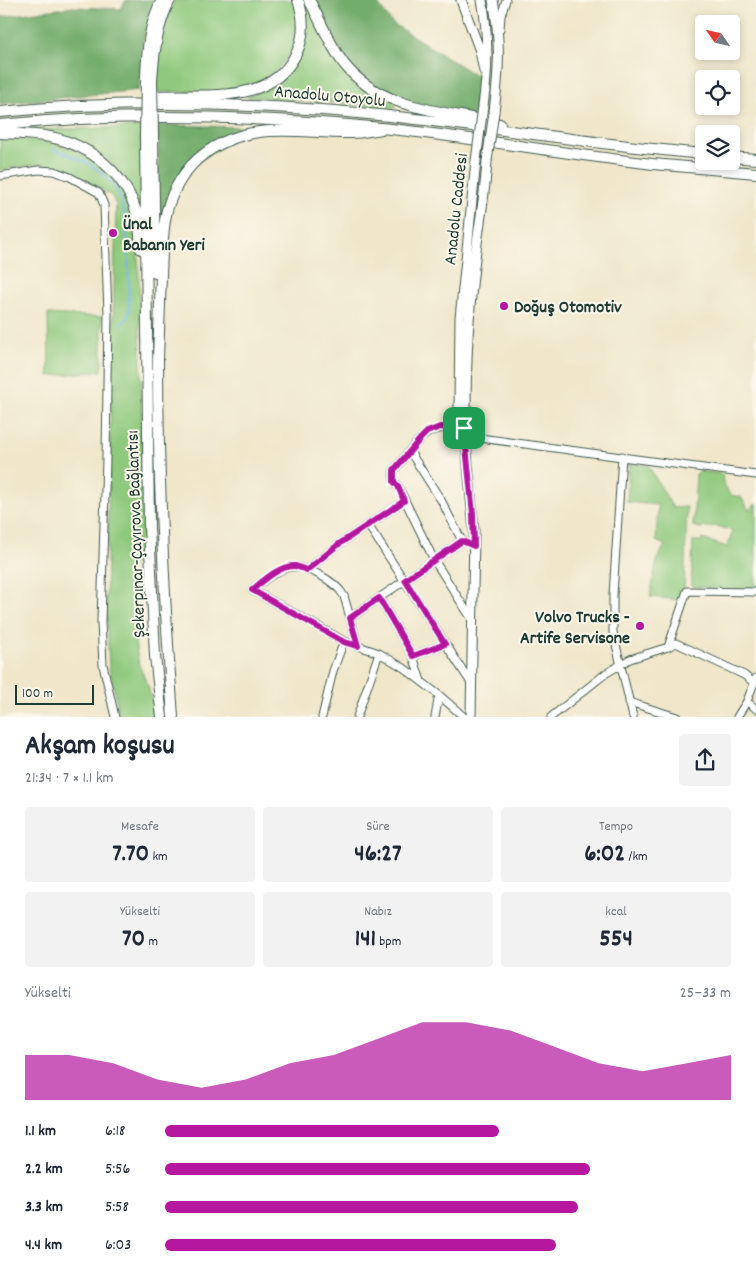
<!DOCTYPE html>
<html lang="tr">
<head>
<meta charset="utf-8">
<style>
	body { margin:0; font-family:Dekko,sans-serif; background:#f2f2f3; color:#1f2937; height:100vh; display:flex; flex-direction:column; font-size:19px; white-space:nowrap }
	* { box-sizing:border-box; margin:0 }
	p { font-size:16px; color:#747a83 }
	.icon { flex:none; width:28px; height:28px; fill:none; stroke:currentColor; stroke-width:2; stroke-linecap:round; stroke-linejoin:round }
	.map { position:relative; height:717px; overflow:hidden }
	.panel { display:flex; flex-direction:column; background:#fff; flex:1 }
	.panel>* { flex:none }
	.needle { width:32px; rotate:304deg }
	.controls { position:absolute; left:695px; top:15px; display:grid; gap:10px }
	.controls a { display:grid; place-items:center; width:45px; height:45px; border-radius:5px; background:#fff; box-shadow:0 2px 8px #0003; font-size:25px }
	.scale { position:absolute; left:15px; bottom:12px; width:79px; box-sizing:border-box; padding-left:5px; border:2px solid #1f3d34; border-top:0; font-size:14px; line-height:18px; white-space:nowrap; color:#1f3d34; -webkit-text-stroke:4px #fbf7ec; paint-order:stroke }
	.pin { position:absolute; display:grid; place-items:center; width:42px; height:42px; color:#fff; margin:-21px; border-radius:10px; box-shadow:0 2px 8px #0006 }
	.round { display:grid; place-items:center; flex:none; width:52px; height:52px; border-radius:5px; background:#f2f2f3 }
	.headline { display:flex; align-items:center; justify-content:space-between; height:85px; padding:0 25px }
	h1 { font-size:28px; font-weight:800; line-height:38px }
	.stats { display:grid; grid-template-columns:repeat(3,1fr); gap:8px; height:85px; padding:5px 25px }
	.stats div { display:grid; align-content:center; border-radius:5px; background:#f2f2f3; text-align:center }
	.stats b { font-size:25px; font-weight:800 }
	.stats small { font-size:14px; font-weight:400 }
	.stats p { font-size:14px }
	.chart { height:140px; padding:10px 25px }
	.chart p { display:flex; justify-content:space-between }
	.chart svg { width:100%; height:90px; margin-top:5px; fill:#b5179e; opacity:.7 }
	ul { padding:0 25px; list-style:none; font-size:16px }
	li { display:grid; grid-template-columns:80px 60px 1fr; align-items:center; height:38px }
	li i { height:12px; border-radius:6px; background:#b5179e }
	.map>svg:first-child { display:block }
	.green { fill:#8fc97d; stroke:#578358 }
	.forest { fill:#73ad6c; stroke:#497550 }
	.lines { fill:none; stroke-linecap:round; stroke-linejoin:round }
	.stream { stroke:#72b4e7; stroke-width:2 }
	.minor-casing { stroke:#3e564b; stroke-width:9 }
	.major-casing { stroke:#3e564b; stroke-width:11 }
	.highway-casing { stroke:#3e564b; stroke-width:12 }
	.minor { stroke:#fff; stroke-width:7 }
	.major { stroke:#fff; stroke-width:9 }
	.highway { stroke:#fff; stroke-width:10 }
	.major-bridge-casing { stroke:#3e564b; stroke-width:11; stroke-linecap:butt }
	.highway-bridge-casing { stroke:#3e564b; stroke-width:12; stroke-linecap:butt }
	.major-bridge { stroke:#fff; stroke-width:9 }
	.highway-bridge { stroke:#fff; stroke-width:10 }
	.route-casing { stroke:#fff; stroke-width:10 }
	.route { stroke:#b5179e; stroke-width:6 }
	.poi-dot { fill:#b5179e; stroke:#fbf7ec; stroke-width:2 }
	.labels { text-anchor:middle; stroke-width:4; stroke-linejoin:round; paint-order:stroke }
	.street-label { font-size:18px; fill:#1f3d34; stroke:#fbf7ec }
	.poi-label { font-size:18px; font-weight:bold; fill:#1f3d34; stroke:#fbf7ec; text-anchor:start }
</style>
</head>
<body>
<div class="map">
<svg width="756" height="717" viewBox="0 0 756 717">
	<rect width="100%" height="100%" fill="#fbf7ec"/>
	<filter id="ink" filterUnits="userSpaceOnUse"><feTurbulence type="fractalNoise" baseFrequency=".02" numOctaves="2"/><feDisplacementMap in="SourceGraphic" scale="10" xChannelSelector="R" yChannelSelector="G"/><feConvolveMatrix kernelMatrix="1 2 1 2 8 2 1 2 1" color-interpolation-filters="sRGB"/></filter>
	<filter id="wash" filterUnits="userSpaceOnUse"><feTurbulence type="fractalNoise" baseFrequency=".0096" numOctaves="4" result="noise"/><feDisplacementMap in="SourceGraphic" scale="20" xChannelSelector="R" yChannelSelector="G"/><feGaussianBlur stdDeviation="1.12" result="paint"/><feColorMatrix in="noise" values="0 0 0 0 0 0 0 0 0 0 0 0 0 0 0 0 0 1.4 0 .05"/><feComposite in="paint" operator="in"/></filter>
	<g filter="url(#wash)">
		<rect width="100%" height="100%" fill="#f0e7cb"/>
		<path class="green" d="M175,0H293C300,18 300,38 289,55C261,99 203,91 157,92C158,58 160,31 175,0Z
			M303,0H305L396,106L395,108L246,97L270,87L295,64Z
			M141,127L142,223L113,165C89,143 68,136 36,132V130Z
			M0,139C49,137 90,146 120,188C128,199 132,214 135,227C140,258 139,293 140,325C142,393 143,461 145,529L141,563L131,564L128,570V577L135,641L139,665L148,686L152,702L154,717H120L109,667L106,604L116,205L112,196L72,172L41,164L0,170Z
			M48,314L102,317V371L49,376Z
			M629,464L648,465L673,508L687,507L684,591L681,600L650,597L657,560L665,545L656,541L658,505L627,502Z
			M700,471L722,474L723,482L730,495L741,497L749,510L756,504V587L753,590L694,587L691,585L693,541H701L702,539L727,547L733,531L717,526L700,528L693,526L696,474Z"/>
		<path class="forest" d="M126,0H157C142,32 140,56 139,90L0,104V17L73,7L121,9Z
			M313,0H375L392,23L480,78L475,116C430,109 368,95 342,55C331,38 322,18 313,0Z
			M158,125L248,127L260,125L259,128L250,129L179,174L159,251Z"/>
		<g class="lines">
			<path class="stream" d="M53,149C76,157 107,168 118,193C131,220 128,280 129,311L127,319L121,325"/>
		</g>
	</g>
	<g filter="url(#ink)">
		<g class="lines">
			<defs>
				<path id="minor" d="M500,29L501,16L506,0
					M0,176L38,170L54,171L70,177L99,193L104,205L108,313L106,459L101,622L103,665L115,717
					M464,428C421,424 420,441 394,470C393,477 393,481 398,486L434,560L473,621
					M465,436L756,475
					M410,452L441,500L462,541
					M622,456L613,595V632L633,717
					M368,525L471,683
					M307,570L339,544L404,501
					M379,598L413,656L421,681
					M350,618L462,541L474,545
					M358,646L344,596C336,581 302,562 286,568C274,572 262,582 252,590L344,641L379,653L404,668L439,695L464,717
					M668,647L676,643L744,675L753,682
					M413,656L445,644
					M747,701L756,709
					M629,702L677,717
					M322,717L333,671L344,641
					M357,717L379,653
					M435,717L439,695
					M551,717L605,674L630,659L668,647L687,591L756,592
					M737,717L747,701L756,678"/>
				<path id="major" d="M461,0L480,51L484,71
					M482,0C489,36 488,70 483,106
					M493,0C501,40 499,72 494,112
					M464,421L460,416L459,409L460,318L476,161
					M471,717L474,531L464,421L466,415C466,365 468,317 474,267C478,231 485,197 487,161"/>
				<path id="highway" d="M309,0C321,21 329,44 344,64C382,112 446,110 500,124
					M146,77C147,50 149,24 162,0
					M152,80C154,52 157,25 170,0
					M146,97C197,91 270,110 297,52C305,35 304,17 298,0
					M0,112C129,99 260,103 389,116C494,127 598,145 704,154
					M0,125C127,112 254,116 381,128C472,137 562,154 653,164C687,167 722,170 756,173
					M0,133C17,134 34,134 50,137C91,145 129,176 138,219C140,228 140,239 141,249
					M145,136L149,527L155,656L162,717
					M153,136L155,273
					M731,157L756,159
					M173,717C164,598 158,478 158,359C159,331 160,303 161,275C162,253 162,231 167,210C173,189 186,167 204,154C250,119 300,134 352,133C362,133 372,130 382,129"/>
			</defs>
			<use href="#minor" class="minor-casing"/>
			<use href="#major" class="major-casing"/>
			<use href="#highway" class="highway-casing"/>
			<use href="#minor" class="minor"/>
			<use href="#major" class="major"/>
			<use href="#highway" class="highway"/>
			<defs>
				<path id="major-bridge" d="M476,161L483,106
					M487,161L494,112"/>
				<path id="highway-bridge" d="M152,80L153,136
					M145,136L146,78"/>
			</defs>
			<use href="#major-bridge" class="major-bridge-casing"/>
			<use href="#highway-bridge" class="highway-bridge-casing"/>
			<use href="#major-bridge" class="major-bridge"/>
			<use href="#highway-bridge" class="highway-bridge"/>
		</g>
	</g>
	<g class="lines" filter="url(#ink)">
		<defs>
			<path id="route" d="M440,427L464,428L473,514L474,546L462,541L405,580L445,644L413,656L379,598L350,618L358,646L344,642L252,590C263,581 280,565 295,566C299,567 303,569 307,570L339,544L404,501L398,486L394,482V470L421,438L427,432Z"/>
		</defs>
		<use href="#route" class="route-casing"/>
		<use href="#route" class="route"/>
	</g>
	<g class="poi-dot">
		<circle cx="113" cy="233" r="5"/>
		<circle cx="504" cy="306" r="5"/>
		<circle cx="640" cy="626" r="5"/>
	</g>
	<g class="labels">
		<g class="street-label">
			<text transform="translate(330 95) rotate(5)" y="6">Anadolu Otoyolu</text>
			<text transform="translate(455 209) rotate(-84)" y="6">Anadolu Caddesi</text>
			<text transform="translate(135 534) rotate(-92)" y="6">Şekerpınar-Çayırova Bağlantısı</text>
		</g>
		<g class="poi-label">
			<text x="123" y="229">Ünal<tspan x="123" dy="21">Babanın Yeri</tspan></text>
			<text x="514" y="312">Doğuş Otomotiv</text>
			<text x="630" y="622" text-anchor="end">Volvo Trucks -<tspan x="630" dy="21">Artife Servisone</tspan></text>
		</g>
	</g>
</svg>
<div class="controls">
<a><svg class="needle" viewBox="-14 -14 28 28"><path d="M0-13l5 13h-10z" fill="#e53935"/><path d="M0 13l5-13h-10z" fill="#747a83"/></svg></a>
<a><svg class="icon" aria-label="locate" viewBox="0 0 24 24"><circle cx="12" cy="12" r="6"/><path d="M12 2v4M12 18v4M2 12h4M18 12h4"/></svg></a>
<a><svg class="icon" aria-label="layers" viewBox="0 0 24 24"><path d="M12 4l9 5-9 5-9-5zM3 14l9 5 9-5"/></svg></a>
</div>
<div class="scale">100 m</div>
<div class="pin" style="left:464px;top:428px;background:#1e9e55"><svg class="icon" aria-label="arrive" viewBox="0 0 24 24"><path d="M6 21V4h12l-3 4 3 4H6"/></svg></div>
</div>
<section class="panel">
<div class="headline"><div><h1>Akşam koşusu</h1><p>21:34 · 7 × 1.1 km</p></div><a class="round"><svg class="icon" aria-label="share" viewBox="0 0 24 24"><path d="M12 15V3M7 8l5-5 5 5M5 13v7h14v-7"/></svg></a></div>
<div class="stats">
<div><p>Mesafe</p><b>7.70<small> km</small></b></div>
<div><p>Süre</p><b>46:27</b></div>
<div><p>Tempo</p><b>6:02<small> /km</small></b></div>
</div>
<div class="stats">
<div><p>Yükselti</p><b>70<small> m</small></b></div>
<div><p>Nabız</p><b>141<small> bpm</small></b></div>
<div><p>kcal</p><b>554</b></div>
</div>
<div class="chart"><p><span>Yükselti</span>25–33 m</p>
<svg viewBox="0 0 160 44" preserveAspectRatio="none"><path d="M0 44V22L10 22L20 26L30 34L40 38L50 34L60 26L70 22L80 14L90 6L100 6L110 10L120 18L130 26L140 30L150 26L160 22V44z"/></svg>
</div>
<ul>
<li><b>1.1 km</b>6:18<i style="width:59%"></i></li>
<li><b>2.2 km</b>5:56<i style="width:75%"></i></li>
<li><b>3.3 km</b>5:58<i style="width:73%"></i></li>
<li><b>4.4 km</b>6:03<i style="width:69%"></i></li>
</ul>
</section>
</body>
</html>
